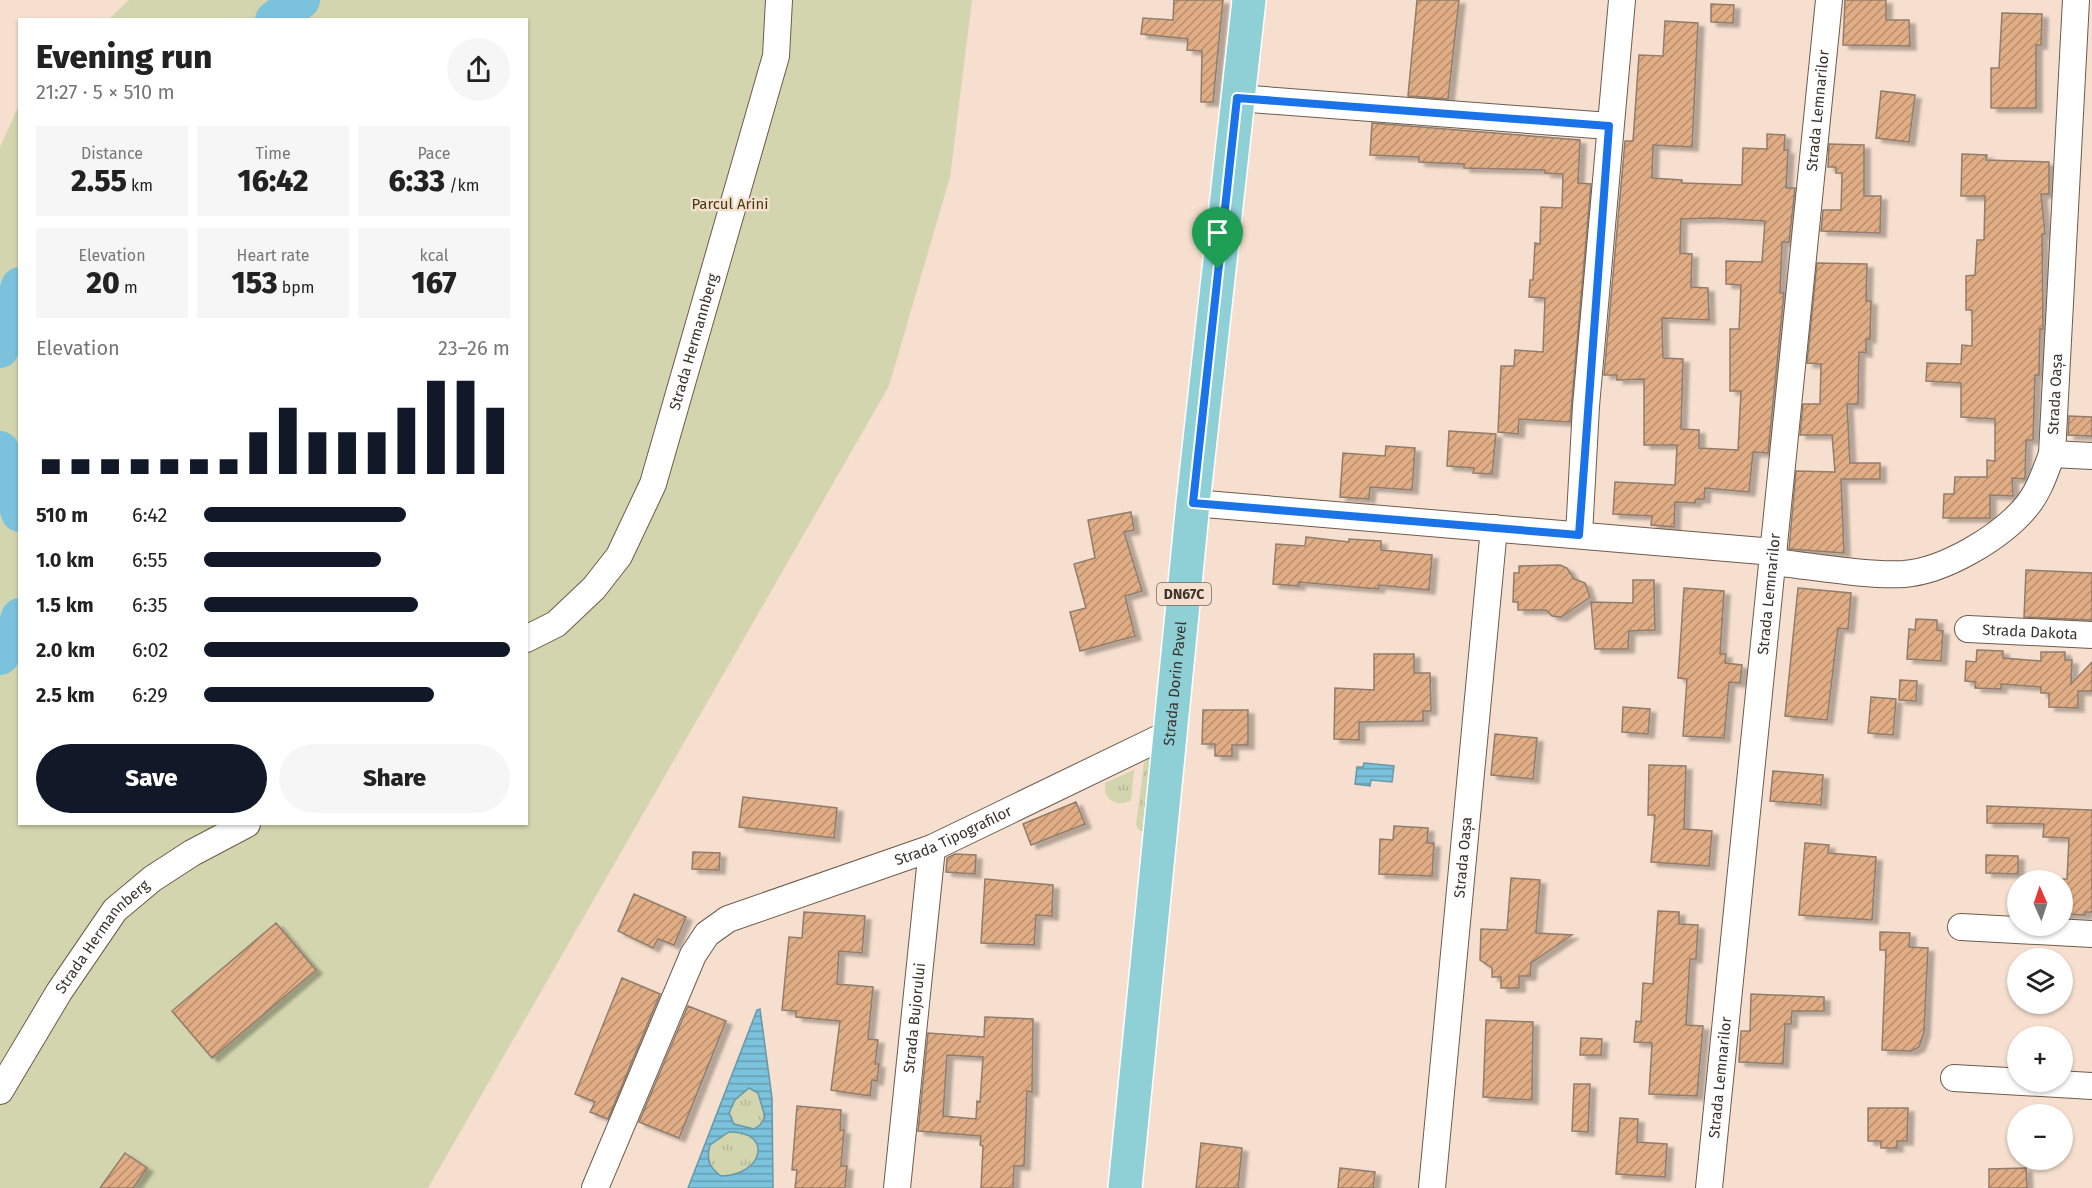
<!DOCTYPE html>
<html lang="en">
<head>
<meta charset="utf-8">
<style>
	body { margin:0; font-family:"Fira Sans",sans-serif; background:#f6f6f6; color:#222; height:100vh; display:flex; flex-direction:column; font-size:22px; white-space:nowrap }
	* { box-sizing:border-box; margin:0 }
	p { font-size:20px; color:#767676 }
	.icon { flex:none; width:33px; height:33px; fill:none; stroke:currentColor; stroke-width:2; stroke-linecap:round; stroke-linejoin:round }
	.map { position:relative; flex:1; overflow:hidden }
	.panel { position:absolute; left:18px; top:18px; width:510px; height:807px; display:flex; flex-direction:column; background:#fff; border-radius:0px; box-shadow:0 2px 4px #0004 }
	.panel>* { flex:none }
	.needle { width:39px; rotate:357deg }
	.buttons { position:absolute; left:2007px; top:870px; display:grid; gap:12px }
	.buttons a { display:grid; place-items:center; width:66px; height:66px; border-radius:50%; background:#fff; box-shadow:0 2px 4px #0004; font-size:30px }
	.pin { position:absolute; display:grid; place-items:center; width:51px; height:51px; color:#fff; margin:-62px -26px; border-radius:50% 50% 50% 0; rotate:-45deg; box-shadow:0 0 6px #0007 }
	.pin .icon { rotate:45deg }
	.round { display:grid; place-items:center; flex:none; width:63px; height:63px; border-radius:32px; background:#f6f6f6 }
	.summary { display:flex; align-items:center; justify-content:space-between; height:102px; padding:0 18px }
	h1 { font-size:33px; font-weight:800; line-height:45px }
	.figures { display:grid; grid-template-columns:repeat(3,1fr); gap:9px; height:102px; padding:6px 18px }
	.figures div { display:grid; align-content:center; border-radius:0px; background:#f6f6f6; text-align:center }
	.figures b { font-size:30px; font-weight:800 }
	.figures small { font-size:16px; font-weight:400 }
	.figures p { font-size:16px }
	.chart { height:168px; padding:12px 18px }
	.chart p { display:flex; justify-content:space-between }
	.chart svg { width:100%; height:108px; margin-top:6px; stroke:#111827; stroke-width:6 }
	.primary-button { display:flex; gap:12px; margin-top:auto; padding:12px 18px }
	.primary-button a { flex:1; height:69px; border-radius:36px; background:#111827; color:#fff; font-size:24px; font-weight:800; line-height:69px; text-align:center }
	.primary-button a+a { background:#f6f6f6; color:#222 }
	ul { padding:0 18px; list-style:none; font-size:20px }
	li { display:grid; grid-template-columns:96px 72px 1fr; align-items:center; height:45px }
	li i { height:15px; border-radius:8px; background:#111827 }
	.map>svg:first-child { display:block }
	.grass { fill:url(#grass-tufts) }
	.green { fill:#d2d5ad }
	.water { fill:url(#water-rules); stroke:#6897a8; stroke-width:1.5; fill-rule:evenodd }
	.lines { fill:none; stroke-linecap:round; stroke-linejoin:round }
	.river { stroke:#7bc2dc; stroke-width:38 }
	.building { fill:url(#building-hatch); stroke:#917d6d; stroke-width:1.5; fill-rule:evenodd; filter:url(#shadow) }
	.street-casing { stroke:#6e5b4c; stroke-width:28 }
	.primary-casing { stroke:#fff; stroke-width:36 }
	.street { stroke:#fff; stroke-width:26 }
	.primary { stroke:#8fd0d7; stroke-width:33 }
	.route-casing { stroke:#fff; stroke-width:12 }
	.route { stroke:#1a73e8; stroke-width:8 }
	.labels { text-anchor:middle; stroke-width:5; stroke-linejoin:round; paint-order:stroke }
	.shield { fill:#f6dfce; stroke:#74675d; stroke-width:1.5 }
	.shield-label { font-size:14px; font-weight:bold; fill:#3c332d }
	.street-label { font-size:15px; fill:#3c332d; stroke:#f6dfce }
	.park-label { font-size:15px; fill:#3d3e0f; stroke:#f6dfce }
</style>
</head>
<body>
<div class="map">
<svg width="2092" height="1188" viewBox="0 0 2092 1188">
	<defs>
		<pattern id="grass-tufts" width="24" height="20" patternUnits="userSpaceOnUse" patternTransform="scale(1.5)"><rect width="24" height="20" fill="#d2d5ad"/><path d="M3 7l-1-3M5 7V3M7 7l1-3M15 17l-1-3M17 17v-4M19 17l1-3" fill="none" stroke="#b5b795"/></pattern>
		<pattern id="water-rules" width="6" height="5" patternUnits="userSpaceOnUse" patternTransform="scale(1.5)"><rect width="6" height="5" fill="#7bc2dc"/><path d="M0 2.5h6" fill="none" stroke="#669eb3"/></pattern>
		<pattern id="building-hatch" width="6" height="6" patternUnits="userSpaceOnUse" patternTransform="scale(1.5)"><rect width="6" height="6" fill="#e0ad85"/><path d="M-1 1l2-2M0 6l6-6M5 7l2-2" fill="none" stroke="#b78d6d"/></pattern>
		<filter id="shadow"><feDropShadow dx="6" dy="4" stdDeviation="1.5" flood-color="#0004"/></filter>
	</defs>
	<rect width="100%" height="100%" fill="#f6dfce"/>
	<path class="grass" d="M1148,758H1151L1144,832L1138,829L1136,825L1144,763Z
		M1134,770L1131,800C1121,806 1110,804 1105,792V783Z
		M749,1088L758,1092L765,1117L760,1125L754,1129L734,1124L729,1113L735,1100Z
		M729,1132C774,1131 763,1176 721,1176C709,1167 707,1160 710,1145Z"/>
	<path class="green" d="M129,0H972L950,177L889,386L428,1188H0V147L19,105L20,824H526V20L109,19Z"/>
	<path class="water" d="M1364,763L1394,766L1392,782L1371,780L1370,786L1355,784L1357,767H1363Z
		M760,1009L772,1098L773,1188H688L757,1010ZM749,1088L758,1093L765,1117L760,1125L754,1129L734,1124L729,1113L735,1100ZM729,1132C774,1131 763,1176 721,1176C709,1167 706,1160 710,1145Z"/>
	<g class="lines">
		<path class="river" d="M274,20L301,0
			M0,349L20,286
			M0,450L20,513
			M0,656L15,633L20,617"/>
	</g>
	<path class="building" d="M1174,0H1223L1213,102H1201L1202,51L1187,50L1188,39L1141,34L1143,18L1173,20Z
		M1417,0H1459L1448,99L1408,96Z
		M1845,0H1886V20H1909L1910,46L1843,45Z
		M1711,4L1734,5L1733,23L1711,22Z
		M2002,13L2042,14L2041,45H2036V108H1991V68H1999Z
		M1665,21L1698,23L1692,147L1653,145L1652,178L1682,180V183L1742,185L1743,148L1767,149V134L1785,135L1784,150H1788L1786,188H1795L1789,242H1782L1780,293H1784L1768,453L1753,452L1749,492L1705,488L1704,499H1696L1695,503L1675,502L1674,527L1651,525L1652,516L1613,514L1615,482L1675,485L1677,445H1644V379L1617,380V375H1604L1625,141H1633L1639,55L1663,56ZM1713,218L1765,221L1762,262L1726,261V284L1741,285L1739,329H1730V391H1741L1738,450L1699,448V430L1681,429L1683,359L1663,358L1662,318L1709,320L1708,288L1691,287L1692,254L1680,253L1681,219Z
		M1881,91L1915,95L1909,142L1876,138Z
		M1372,123L1580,140L1578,183L1591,184L1570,422L1519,419L1518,434L1498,432L1501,366H1514L1515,350L1543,352L1545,298L1529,297L1530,280H1533L1535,243L1540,244L1541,207L1562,208L1563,174L1545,173V170L1464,168V164L1419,162V157L1370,155Z
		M1829,144L1864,145V196H1881L1880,233L1821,231L1823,210H1841L1842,173H1836V167H1828Z
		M1962,154L1987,155L1986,160L2049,162V194H2041L2045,234H2042L2043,329H2040L2039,375H2035L2033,440H2026L2025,479L2012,478L2013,496L1990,495V518H1943L1944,494H1954L1955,477H1987V460L1995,461V419L1961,417V383L1926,381L1927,363L1961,364L1962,345L1972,346V310H1966V276L1975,275L1977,240H1984L1985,196H1961Z
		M1817,263L1867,264L1866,301H1871L1870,339H1866V353L1859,352L1858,404H1847L1850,463H1880V479H1841L1844,553L1789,549L1796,471L1835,472L1832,435H1800L1803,404H1820L1821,364L1807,363Z
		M2069,416L2092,417V436L2068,435Z
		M1449,431L1496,434L1492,474L1473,473L1474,468L1447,466Z
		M1386,446L1415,448L1412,490L1370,487L1369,499L1340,497L1343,453L1385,456Z
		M1131,512L1134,530L1124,532L1142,591L1125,596L1135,636L1080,651L1070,612L1086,608L1074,564L1095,558L1088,520Z
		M1306,537L1349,542V539L1381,541V550L1432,555L1429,590L1379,585L1378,589L1299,582V586L1273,584L1276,544L1305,546Z
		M1560,565L1567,568L1574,579L1585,583L1590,597L1561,617L1552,616L1546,610H1518V602H1513L1514,573H1519V566Z
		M2026,570L2092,573V620L2024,617Z
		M1633,580H1654L1655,630L1629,631L1628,649H1595L1591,602L1633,603Z
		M1684,588L1724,591L1720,654H1726L1725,663L1742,665L1740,683L1729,682L1724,738L1683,736L1687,679L1678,678Z
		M1798,588L1851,593L1848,629L1838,628L1827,720L1785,716Z
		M1916,619L1937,620V630L1943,631L1941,661L1907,659L1909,629L1915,630Z
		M1977,650L2003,651V658L2041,661V652H2065V660H2072L2071,684L2092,662V691H2078V708L2049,707V693H2041V687L2001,684V689L1975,688L1976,682L1965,681L1966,661L1976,662Z
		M1374,654H1414V673H1430L1431,711H1423V721L1359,722V740L1334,739L1335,688L1374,690Z
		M1900,680L1917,681L1916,701L1899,700Z
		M1871,697L1896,699L1893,735L1868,733Z
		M1623,707L1650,709L1648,734L1622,732Z
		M1203,710H1248V745H1232V756H1215V744H1202Z
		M1495,734L1537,738L1533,779L1491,775Z
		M1649,765L1686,766L1684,829L1712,831L1709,866L1651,862L1655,815H1648Z
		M1773,771L1823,775L1821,805L1770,801Z
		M743,797L837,808L834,838L739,827Z
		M1076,802L1085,824L1031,845L1023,824Z
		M1987,806L2092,810V912H2085V915L2062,914V879H2067L2069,838L2043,837L2044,824L1987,823Z
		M1394,826L1428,828L1427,843H1434L1432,876L1379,874L1380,839L1393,840Z
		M1805,843L1829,845L1828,853L1876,857L1872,920L1799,915Z
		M693,852L720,853L719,870L692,869Z
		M955,854L976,855L975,874L946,872L947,858Z
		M1986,855L2018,856V874L1986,873Z
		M1511,878L1540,880L1536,933L1572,935L1531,963L1530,976H1519V988H1501V977H1492V968L1480,960L1481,929L1507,930Z
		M985,879L1053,885L1052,916L1036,915L1034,945L981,943Z
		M634,894L686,917L674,945L658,939L653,948L618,931Z
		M1658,911L1679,912V924L1698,925L1696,959H1690L1686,1025L1703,1026L1697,1096L1649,1094L1652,1043L1634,1042L1636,1021L1641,1022L1643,983L1653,984Z
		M804,912L865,916L862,953L839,951L837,984L873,987L868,1039L878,1040L875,1064H879L877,1081L872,1080L870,1096L831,1090L840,1021L796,1017V1011L782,1010L789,937L802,938Z
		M276,923L316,970L212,1058L172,1011Z
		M1880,932L1910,933L1909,947L1928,948L1924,1032L1919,1047L1911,1051L1882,1050L1886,950H1880Z
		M622,978L660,994L608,1119L590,1112L595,1102L575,1094Z
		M1751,994L1824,997V1011H1792L1791,1024H1785L1783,1064L1739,1062L1741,1031H1750Z
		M688,1006L726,1021L679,1138L639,1122Z
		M985,1017L1033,1019L1032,1092L1027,1091L1024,1166H1014L1013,1188H981L983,1146L980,1145L981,1136L918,1131L928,1033L984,1037ZM947,1055L983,1057L980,1102L977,1101L976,1119L943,1116Z
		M1486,1020L1533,1022L1532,1100L1483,1097Z
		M1581,1038L1602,1039L1601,1055H1580Z
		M1574,1084H1590L1588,1132L1572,1131Z
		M797,1106L841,1110L840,1130H844L841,1166H847L845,1188H795L797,1170H792Z
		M1868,1108H1908L1907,1141H1897V1148H1881V1141H1868Z
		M1620,1118L1638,1119L1637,1142L1667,1144L1665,1177L1616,1174Z
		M1201,1143L1242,1148L1238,1188H1196Z
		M125,1153L147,1168L133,1188H100Z
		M1340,1168L1375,1172L1373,1188H1338Z
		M2026,1168L2027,1188H1989V1169Z"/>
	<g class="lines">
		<defs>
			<g id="street">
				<path d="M1237,98L1609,126"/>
				<path d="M2052,454L2092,456"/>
				<path d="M1193,503L1774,552"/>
				<path d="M1579,535L1586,406L1622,0"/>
				<path id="s1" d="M1772,562C1812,566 1864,576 1904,574C1944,571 2000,538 2026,507C2039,492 2045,472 2052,454L2076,0"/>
				<path id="s2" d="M1968,629L2092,635"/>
				<path id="s3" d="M526,639L556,624L594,588L619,556L653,484L776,56L779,0"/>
				<path d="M1961,927L2092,934"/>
				<path d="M1954,1078L2092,1086"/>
				<path id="s4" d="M0,1091L59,992L115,910L152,879L192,853L247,824"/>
				<path id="s5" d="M595,1188L693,955L707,934L728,919L932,848L1170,733"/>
				<path id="s6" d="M897,1188L932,848"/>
				<path id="s7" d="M1432,1188L1494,528"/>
				<path id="s8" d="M1709,1188L1829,0"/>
			</g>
			<g id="primary">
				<path id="s9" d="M1125,1188L1193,503L1249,0"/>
			</g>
		</defs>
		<use href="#street" class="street-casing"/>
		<use href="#primary" class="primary-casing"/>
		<use href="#street" class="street"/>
		<use href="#primary" class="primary"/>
	</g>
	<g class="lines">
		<defs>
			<path id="route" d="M1237,98L1609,126L1579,535L1193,503Z"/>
		</defs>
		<use href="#route" class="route-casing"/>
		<use href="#route" class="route"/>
	</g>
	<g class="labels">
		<rect class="shield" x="1157" y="583" width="54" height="22" rx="4.5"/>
		<g class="shield-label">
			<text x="1184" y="599">DN67C</text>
		</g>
		<g class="street-label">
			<text dy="5" stroke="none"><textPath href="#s8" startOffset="1083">Strada Lemnarilor</textPath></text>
			<text dy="5" stroke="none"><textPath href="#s3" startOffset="354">Strada Hermannberg</textPath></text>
			<text dy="5" stroke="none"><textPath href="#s1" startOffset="394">Strada Oașa</textPath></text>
			<text dy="5" stroke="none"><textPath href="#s8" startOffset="597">Strada Lemnarilor</textPath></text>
			<text dy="5" stroke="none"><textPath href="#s2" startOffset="62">Strada Dakota</textPath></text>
			<text dy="5" stroke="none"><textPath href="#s9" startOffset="507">Strada Dorin Pavel</textPath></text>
			<text dy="5" stroke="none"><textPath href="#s5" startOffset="544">Strada Tipografilor</textPath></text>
			<text dy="5" stroke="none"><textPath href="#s7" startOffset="332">Strada Oașa</textPath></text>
			<text dy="5" stroke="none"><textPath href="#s4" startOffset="186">Strada Hermannberg</textPath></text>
			<text dy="5" stroke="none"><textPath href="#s6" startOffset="171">Strada Bujorului</textPath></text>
			<text dy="5" stroke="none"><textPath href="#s8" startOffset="111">Strada Lemnarilor</textPath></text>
		</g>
		<g class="park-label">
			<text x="730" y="209">Parcul Arini</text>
		</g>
	</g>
</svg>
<div class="buttons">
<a><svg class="needle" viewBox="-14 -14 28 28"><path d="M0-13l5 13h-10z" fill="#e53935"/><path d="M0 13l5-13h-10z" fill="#767676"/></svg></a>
<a><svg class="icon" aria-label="layers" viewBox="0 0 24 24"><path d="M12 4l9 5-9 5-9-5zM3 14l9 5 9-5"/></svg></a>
<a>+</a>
<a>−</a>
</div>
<div class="pin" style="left:1218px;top:269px;background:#1e9e55"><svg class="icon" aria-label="arrive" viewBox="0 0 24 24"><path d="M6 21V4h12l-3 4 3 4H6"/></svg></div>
<section class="panel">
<div class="summary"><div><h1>Evening run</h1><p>21:27 · 5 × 510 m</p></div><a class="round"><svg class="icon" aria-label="share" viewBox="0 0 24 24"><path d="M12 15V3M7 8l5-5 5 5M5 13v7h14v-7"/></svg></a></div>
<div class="figures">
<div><p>Distance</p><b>2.55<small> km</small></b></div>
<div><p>Time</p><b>16:42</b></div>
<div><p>Pace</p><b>6:33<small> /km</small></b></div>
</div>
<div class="figures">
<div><p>Elevation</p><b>20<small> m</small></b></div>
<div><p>Heart rate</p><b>153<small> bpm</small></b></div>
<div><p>kcal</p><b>167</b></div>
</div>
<div class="chart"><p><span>Elevation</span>23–26 m</p>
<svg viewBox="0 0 160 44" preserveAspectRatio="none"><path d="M5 44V38M15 44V38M25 44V38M35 44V38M45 44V38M55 44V38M65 44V38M75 44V27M85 44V17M95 44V27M105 44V27M115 44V27M125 44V17M135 44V6M145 44V6M155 44V17"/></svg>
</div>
<ul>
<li><b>510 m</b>6:42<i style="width:66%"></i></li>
<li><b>1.0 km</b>6:55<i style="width:58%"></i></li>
<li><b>1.5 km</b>6:35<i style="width:70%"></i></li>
<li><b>2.0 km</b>6:02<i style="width:100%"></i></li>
<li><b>2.5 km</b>6:29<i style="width:75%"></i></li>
</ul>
<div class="primary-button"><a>Save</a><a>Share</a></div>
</section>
</div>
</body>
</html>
